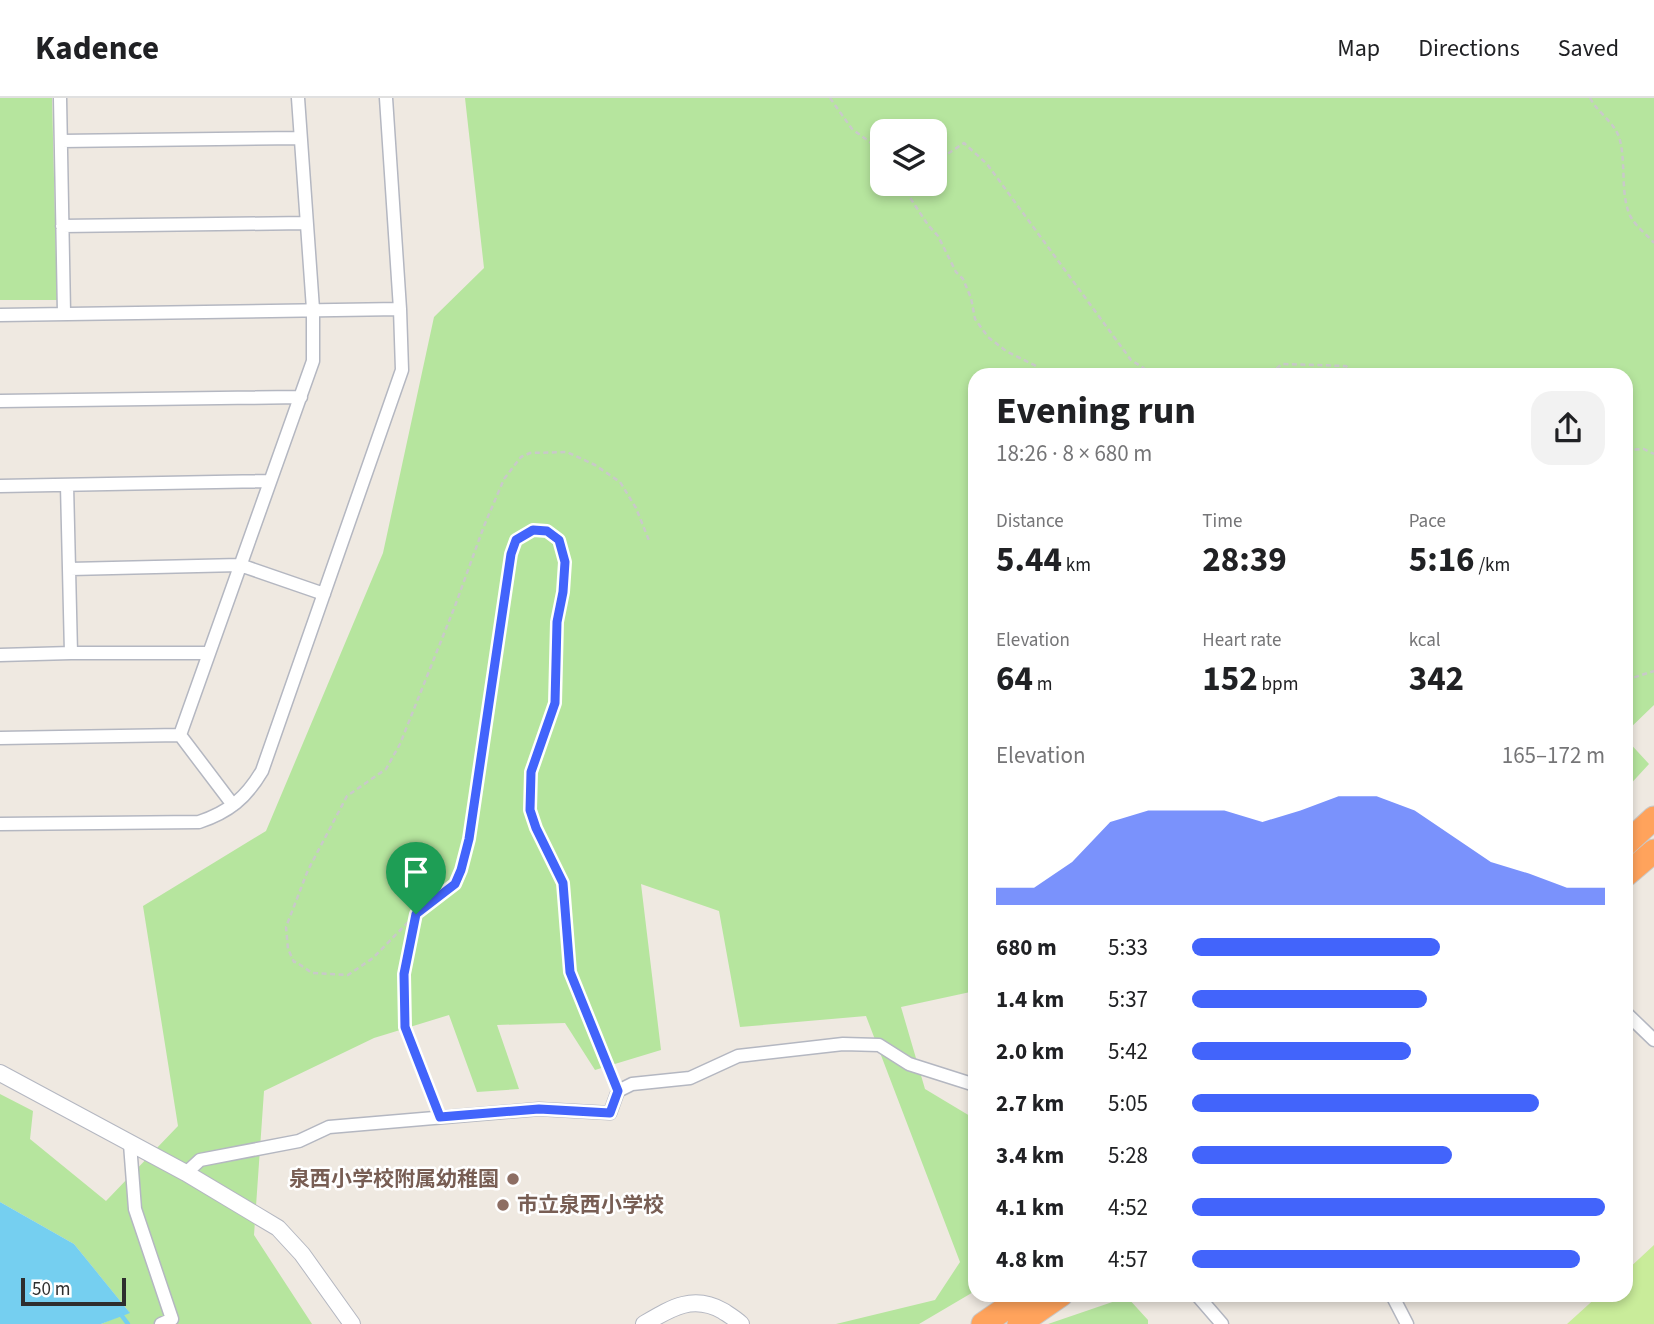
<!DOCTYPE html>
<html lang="en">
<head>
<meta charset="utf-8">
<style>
	body { margin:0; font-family:"Source Sans 3","Noto Sans JP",sans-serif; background:#f2f2f2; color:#202124; height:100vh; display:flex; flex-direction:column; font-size:26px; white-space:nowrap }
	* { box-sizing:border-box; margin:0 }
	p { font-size:23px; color:#757577 }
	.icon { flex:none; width:38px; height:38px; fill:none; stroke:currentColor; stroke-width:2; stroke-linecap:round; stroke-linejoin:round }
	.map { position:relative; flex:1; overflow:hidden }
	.drawer { position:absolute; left:968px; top:270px; width:665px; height:934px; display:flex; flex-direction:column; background:#fff; border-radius:21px; box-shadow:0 4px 10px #0003 }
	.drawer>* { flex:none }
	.tools { position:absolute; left:870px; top:21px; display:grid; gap:14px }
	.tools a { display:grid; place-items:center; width:77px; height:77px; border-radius:14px; background:#fff; box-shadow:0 4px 10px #0003; font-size:35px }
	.scale { position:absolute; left:21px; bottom:18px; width:105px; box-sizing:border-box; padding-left:7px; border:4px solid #2e2e2e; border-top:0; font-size:19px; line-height:24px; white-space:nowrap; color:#2e2e2e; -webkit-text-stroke:5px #fff; paint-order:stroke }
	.pin { position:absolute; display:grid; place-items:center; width:60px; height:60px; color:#fff; margin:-72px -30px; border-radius:50% 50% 50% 0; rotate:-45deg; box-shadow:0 0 7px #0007 }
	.pin .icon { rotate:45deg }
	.round { display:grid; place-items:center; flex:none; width:74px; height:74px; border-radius:21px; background:#f2f2f2 }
	.overview { display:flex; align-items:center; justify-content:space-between; height:119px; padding:0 28px }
	h1 { font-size:38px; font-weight:700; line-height:52px }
	.metrics { display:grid; grid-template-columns:repeat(3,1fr); gap:10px; height:119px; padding:7px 28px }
	.metrics div { display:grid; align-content:center }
	.metrics b { font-size:35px; font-weight:700 }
	.metrics small { font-size:19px; font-weight:400 }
	.metrics p { font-size:19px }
	.chart { height:196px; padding:14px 28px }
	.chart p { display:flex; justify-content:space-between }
	.chart svg { width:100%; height:126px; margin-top:7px; fill:#4264fb; opacity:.7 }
	ul { padding:0 28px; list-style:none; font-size:23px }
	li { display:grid; grid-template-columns:112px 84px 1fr; align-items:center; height:52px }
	li i { height:18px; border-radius:9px; background:#4264fb }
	header { display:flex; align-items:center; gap:42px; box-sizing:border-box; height:98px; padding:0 35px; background:#fff; border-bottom:2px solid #e0e0e0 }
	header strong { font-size:33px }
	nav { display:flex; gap:38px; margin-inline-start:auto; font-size:24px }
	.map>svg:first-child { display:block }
	.green { fill:#b6e59e; fill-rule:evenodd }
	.pitch { fill:#c9ec9a }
	.water { fill:#75cff0 }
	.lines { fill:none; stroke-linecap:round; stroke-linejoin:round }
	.stream { stroke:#75cff0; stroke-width:4.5 }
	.minor-casing { stroke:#b4b7c1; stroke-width:15 }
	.tertiary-casing { stroke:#b4b7c1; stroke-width:18 }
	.motorway-casing { stroke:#c9c9c9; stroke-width:25 }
	.path { stroke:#c9c9c9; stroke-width:2.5; stroke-dasharray:5 3.5; stroke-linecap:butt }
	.minor { stroke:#fff; stroke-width:12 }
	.tertiary { stroke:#fff; stroke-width:16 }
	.motorway { stroke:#ffa35c; stroke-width:23 }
	.route-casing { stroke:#fff; stroke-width:14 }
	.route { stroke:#4264fb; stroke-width:9 }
	.education-dot { fill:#8d6e63; stroke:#fff; stroke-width:2.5 }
	.labels { text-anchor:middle; stroke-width:5; stroke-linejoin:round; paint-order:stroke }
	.education-label { font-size:21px; font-weight:bold; fill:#785e54; stroke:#fff; text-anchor:end }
</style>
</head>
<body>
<header>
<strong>Kadence</strong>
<nav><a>Map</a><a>Directions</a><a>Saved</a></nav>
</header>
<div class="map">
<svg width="1654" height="1226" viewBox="0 0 1654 1226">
	<rect width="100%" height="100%" fill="#efe9e1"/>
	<path class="green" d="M0,0H52L57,202H0Z
		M465,0H1654V607L1626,634V276H975V893L901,909L925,991L975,1021V1193L919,1226H836L935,1202L960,1164L866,918L740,929L719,813L641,786L661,952L595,972L565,925L497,927L519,991L477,994L449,917L374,940L264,993L254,1137L312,1226H101L129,1214L74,1146L0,1104V996L33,1013L30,1041L106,1103L178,1028L143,808L266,733L383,455L434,219L484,170ZM882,33H934V86H882Z
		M1626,641L1649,666L1626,691Z
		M1127,1199L1148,1222V1226H1048Z"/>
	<path class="pitch" d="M1654,1147V1226H1567L1599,1197H1626V1173Z"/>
	<path class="water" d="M0,1104L74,1146L130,1215L101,1226H0Z"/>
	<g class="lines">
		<path class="stream" d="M122,1218L128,1226"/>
		<defs>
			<path id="minor" d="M60,0L64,215
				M61,43L301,40
				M62,128L306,125
				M0,217L400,211
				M0,303L301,299
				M67,387L71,555
				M0,388L270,383
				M70,471L240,467L324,496
				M0,557L71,555H209
				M180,637L313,263V211L298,0
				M180,637L233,707
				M0,640L180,637
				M0,726L199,724C229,714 246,700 262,673L402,272L400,211L386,0
				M1626,915L1654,942
				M130,1046L135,1111L172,1221L161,1226
				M186,1075L200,1062L299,1043L329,1029L539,1011L610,1015L618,993L632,986L690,980L738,958L843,946L879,947L909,966L975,987
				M1197,1197L1222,1226
				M1392,1197L1407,1226"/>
			<path id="tertiary" d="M0,975L186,1075L278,1130L302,1156L352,1226
				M644,1226C671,1210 693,1196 723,1213C729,1217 736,1221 741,1226"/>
			<path id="motorway" d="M1626,746L1654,720
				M1626,777L1654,753
				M983,1226L1025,1197
				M1019,1226L1061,1197"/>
		</defs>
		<use href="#minor" class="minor-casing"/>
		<use href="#tertiary" class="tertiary-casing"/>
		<use href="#motorway" class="motorway-casing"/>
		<path class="path" d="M830,0L852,31L874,47L876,56L882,63
			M1590,0C1598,15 1613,23 1619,39C1627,64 1619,100 1632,121C1637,129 1647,137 1654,145
			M934,65L964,45L987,66L1131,262L1153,276
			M901,86L928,127L938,138L956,174L963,181L971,200L975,221L988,239L1006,253L1036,268L1041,276
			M1270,276L1282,266L1346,268L1352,276
			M1626,352L1644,351L1654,356
			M1626,582L1654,573
			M416,816L404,876L405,929L435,1006
			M613,981L570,874L563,785L536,730L530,712L531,674L556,605L557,524L563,493L565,465L559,442L547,433L533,432L516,442L511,456L469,741L461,772L455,786L416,816L373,860L348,877L312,875L296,864H294L288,851L286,829L308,772L347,698L386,671L400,646L455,508L484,428L504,381L521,359L530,355L567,354L595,367L620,384L636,410L650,445"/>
		<use href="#minor" class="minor"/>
		<use href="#tertiary" class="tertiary"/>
		<use href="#motorway" class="motorway"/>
	</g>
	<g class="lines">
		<defs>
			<path id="route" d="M533,432L547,433L559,442L565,464L563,494L557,524L555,605L531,674L530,712L536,730L563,785L570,874L618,993L610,1015L539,1011L440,1019L405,929L404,876L416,816L455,786L461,772L469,741L511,456L516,442Z"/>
		</defs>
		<use href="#route" class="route-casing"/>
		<use href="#route" class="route"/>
	</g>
	<g class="education-dot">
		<circle cx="513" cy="1081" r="7"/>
		<circle cx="503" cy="1107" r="7"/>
	</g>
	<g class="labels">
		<g class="education-label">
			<text x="499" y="1088">泉西小学校附属幼稚園</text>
			<text x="517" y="1114" text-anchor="start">市立泉西小学校</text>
		</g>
	</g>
</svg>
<div class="tools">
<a><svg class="icon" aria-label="layers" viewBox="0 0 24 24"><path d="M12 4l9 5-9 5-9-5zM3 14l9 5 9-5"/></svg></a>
</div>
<div class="scale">50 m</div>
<div class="pin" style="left:416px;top:816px;background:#1e9e55"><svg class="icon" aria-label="arrive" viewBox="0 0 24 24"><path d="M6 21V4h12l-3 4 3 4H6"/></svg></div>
<section class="drawer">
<div class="overview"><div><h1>Evening run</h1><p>18:26 · 8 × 680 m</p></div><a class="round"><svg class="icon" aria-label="share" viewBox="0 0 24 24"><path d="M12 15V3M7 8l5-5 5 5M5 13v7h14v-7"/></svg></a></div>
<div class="metrics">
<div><p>Distance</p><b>5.44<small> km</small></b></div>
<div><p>Time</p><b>28:39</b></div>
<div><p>Pace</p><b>5:16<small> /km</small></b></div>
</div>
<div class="metrics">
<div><p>Elevation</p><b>64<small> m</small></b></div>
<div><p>Heart rate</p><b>152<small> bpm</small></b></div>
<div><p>kcal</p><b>342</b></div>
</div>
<div class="chart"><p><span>Elevation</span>165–172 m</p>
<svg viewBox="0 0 160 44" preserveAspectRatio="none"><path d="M0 44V38L10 38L20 29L30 15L40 11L50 11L60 11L70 15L80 11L90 6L100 6L110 11L120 20L130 29L140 33L150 38L160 38V44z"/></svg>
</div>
<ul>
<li><b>680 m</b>5:33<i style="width:60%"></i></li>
<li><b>1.4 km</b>5:37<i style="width:57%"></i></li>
<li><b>2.0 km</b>5:42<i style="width:53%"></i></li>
<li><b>2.7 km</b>5:05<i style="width:84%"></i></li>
<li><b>3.4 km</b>5:28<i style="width:63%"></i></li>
<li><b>4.1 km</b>4:52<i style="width:100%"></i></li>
<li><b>4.8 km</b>4:57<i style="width:94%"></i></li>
</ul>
</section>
</div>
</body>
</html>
